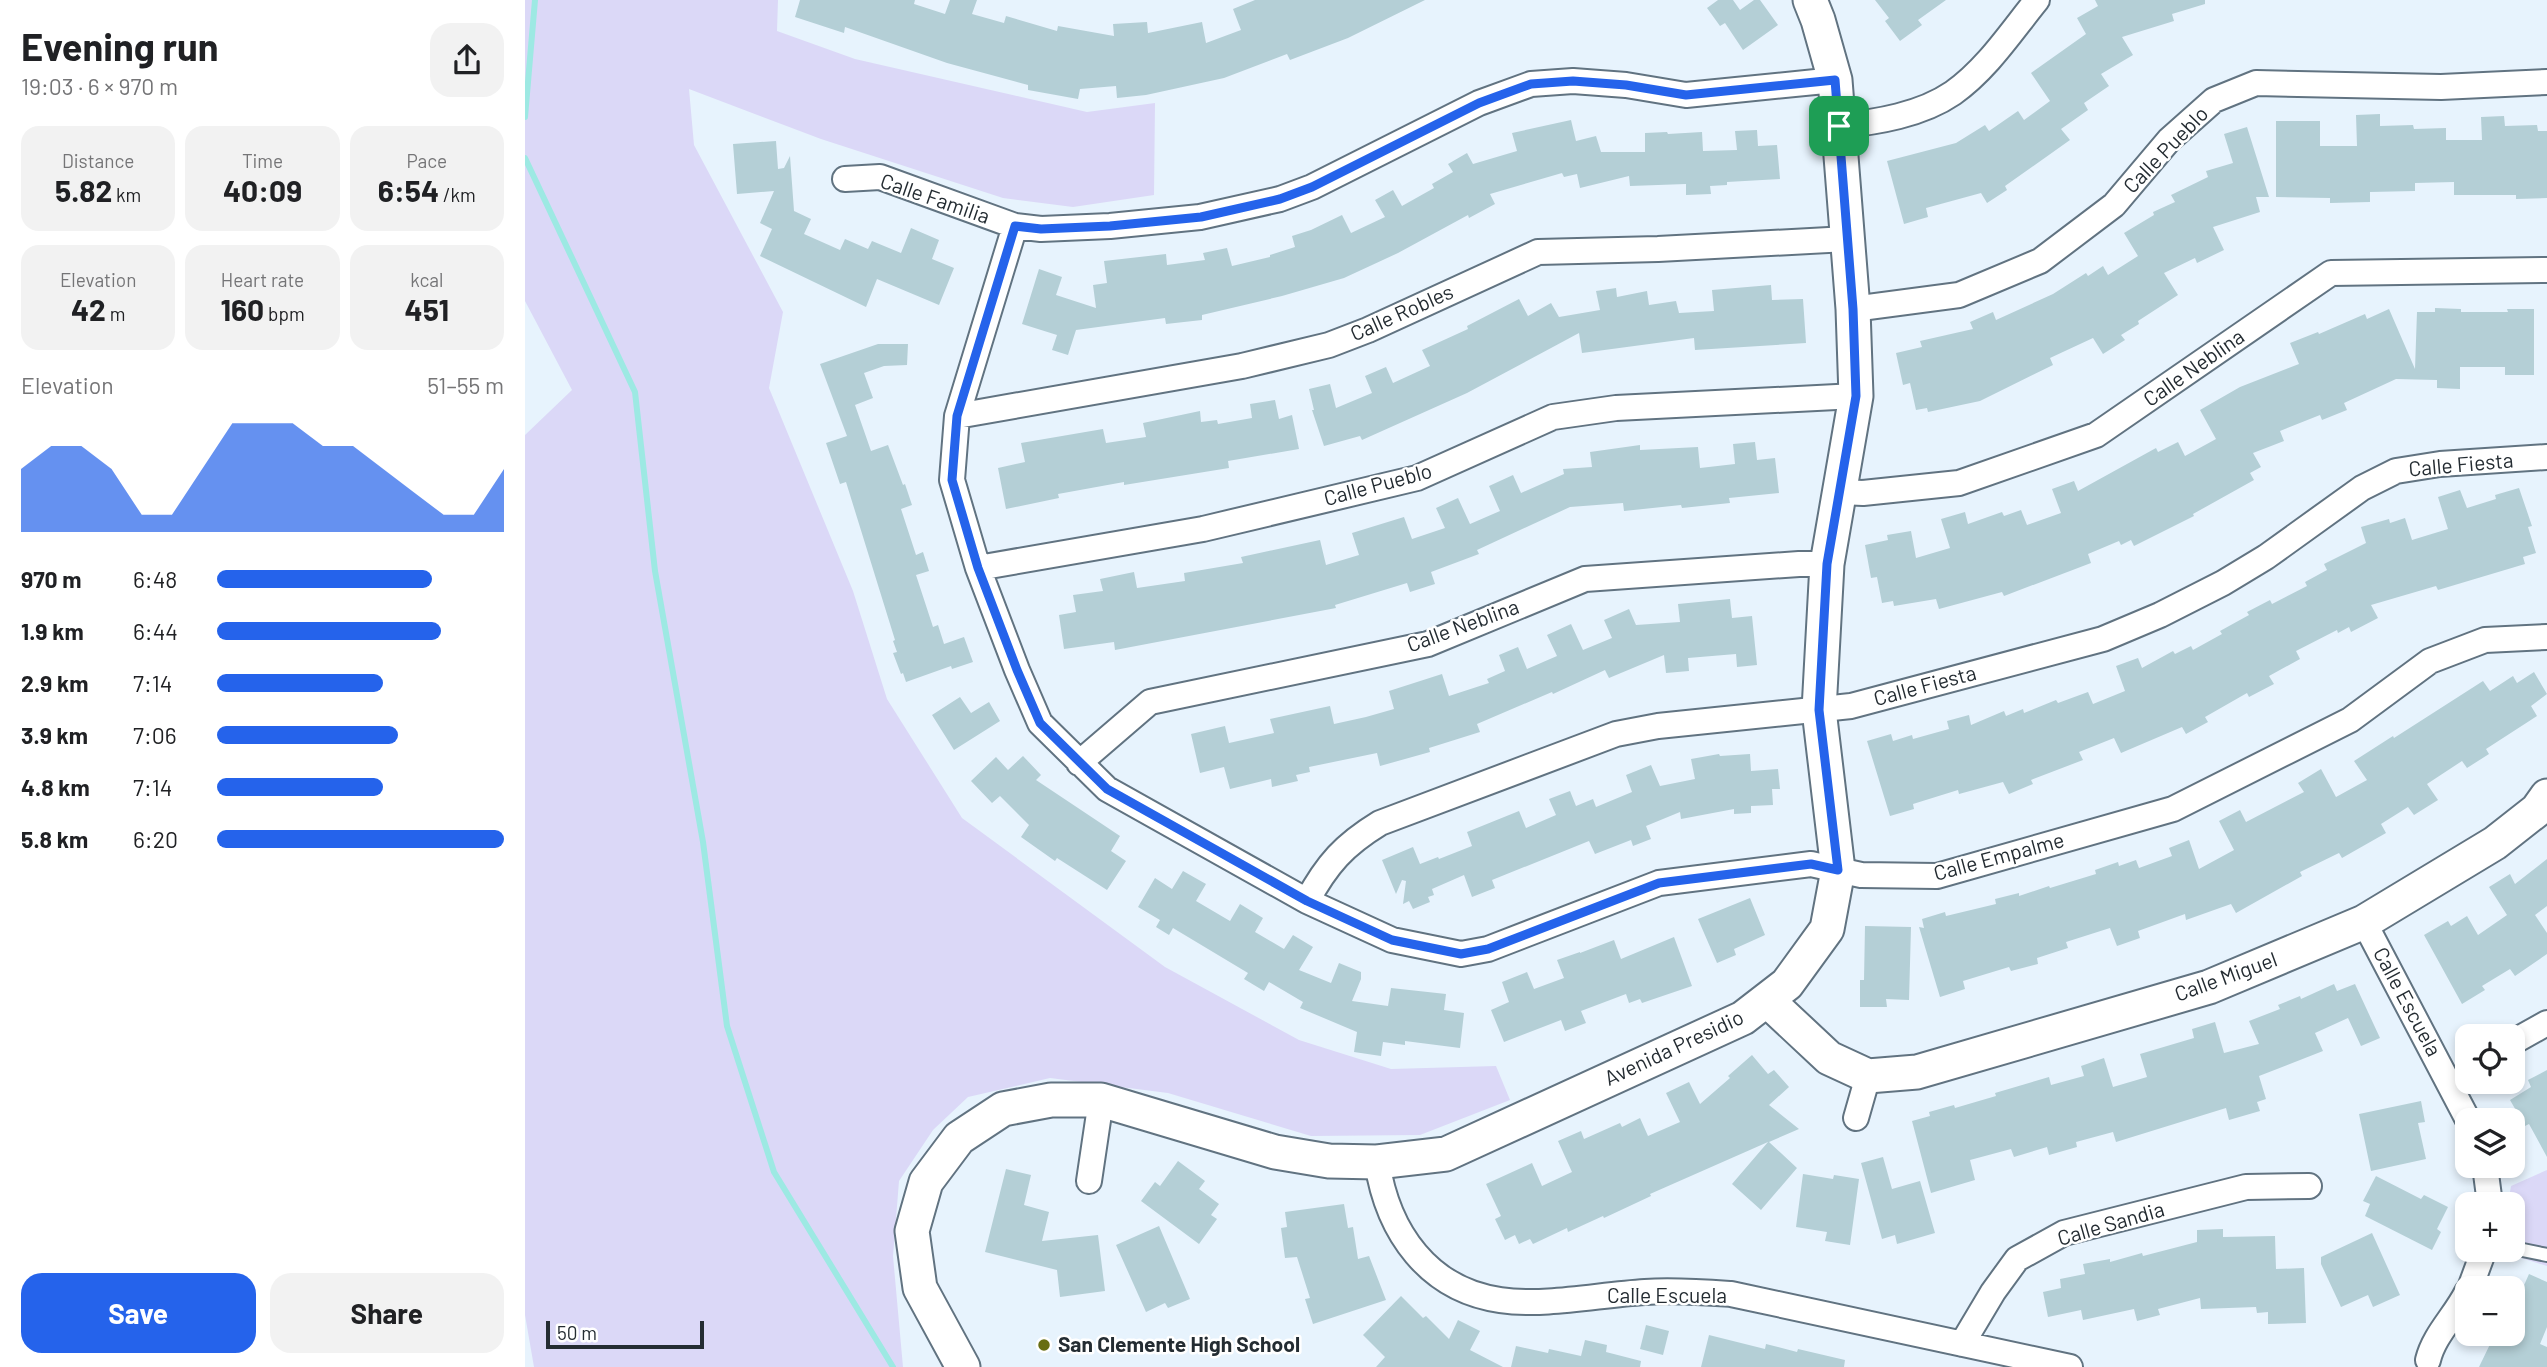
<!DOCTYPE html>
<html lang="en">
<head>
<meta charset="utf-8">
<style>
	body { margin:0; font-family:Barlow,sans-serif; background:#f2f2f2; color:#202124; height:100vh; display:flex; flex-direction:column; font-size:26px; white-space:nowrap }
	* { box-sizing:border-box; margin:0 }
	p { font-size:23px; color:#757577 }
	.icon { flex:none; width:38px; height:38px; fill:none; stroke:currentColor; stroke-width:2; stroke-linecap:round; stroke-linejoin:round }
	.map { position:relative; flex:1; overflow:hidden }
	.panel { display:flex; flex-direction:column; background:#fff; width:525px }
	.panel>* { flex:none }
	.buttons { position:absolute; left:1930px; top:1024px; display:grid; gap:14px }
	.buttons a { display:grid; place-items:center; width:70px; height:70px; border-radius:14px; background:#fff; box-shadow:0 4px 10px #0003; font-size:35px }
	.scale { position:absolute; left:21px; bottom:18px; width:158px; box-sizing:border-box; padding-left:7px; border:4px solid #242c32; border-top:0; font-size:19px; line-height:24px; white-space:nowrap; color:#242c32; -webkit-text-stroke:5px #fff; paint-order:stroke }
	.pin { position:absolute; display:grid; place-items:center; width:60px; height:60px; color:#fff; margin:-30px; border-radius:14px; box-shadow:0 4px 10px #0006 }
	.round { display:grid; place-items:center; flex:none; width:74px; height:74px; border-radius:21px; background:#f2f2f2 }
	.headline { display:flex; align-items:center; justify-content:space-between; height:119px; padding:0 21px }
	h1 { font-size:38px; font-weight:700; line-height:52px }
	.metrics { display:grid; grid-template-columns:repeat(3,1fr); gap:10px; height:119px; padding:7px 21px }
	.metrics div { display:grid; align-content:center; border-radius:18px; background:#f2f2f2; text-align:center }
	.metrics b { font-size:30px; font-weight:700 }
	.metrics small { font-size:19px; font-weight:400 }
	.metrics p { font-size:19px }
	.chart { height:196px; padding:14px 21px }
	.chart p { display:flex; justify-content:space-between }
	.chart svg { width:100%; height:126px; margin-top:7px; fill:#2563eb; opacity:.7 }
	.cta { display:flex; gap:14px; margin-top:auto; padding:14px 21px }
	.cta a { flex:1; height:80px; border-radius:21px; background:#2563eb; color:#fff; font-size:28px; font-weight:700; line-height:80px; text-align:center }
	.cta a+a { background:#f2f2f2; color:#202124 }
	ul { padding:0 21px; list-style:none; font-size:23px }
	li { display:grid; grid-template-columns:112px 84px 1fr; align-items:center; height:52px }
	li i { height:18px; border-radius:9px; background:#2563eb }
	main { display:flex; flex:1; min-height:0 }
	.map>svg:first-child { display:block }
	.green { fill:#dbd8f7 }
	.lines { fill:none; stroke-linecap:round; stroke-linejoin:round }
	.stream { stroke:#9de9e3; stroke-width:6 }
	.building { fill:#b4cfd6 }
	.lane-casing { stroke:#617381; stroke-width:16 }
	.street-casing { stroke:#617381; stroke-width:28 }
	.secondary-casing { stroke:#617381; stroke-width:37 }
	.lane { stroke:#fff; stroke-width:12 }
	.street { stroke:#fff; stroke-width:24 }
	.secondary { stroke:#fff; stroke-width:33 }
	.route-casing { stroke:#fff; stroke-width:14 }
	.route { stroke:#2563eb; stroke-width:9 }
	.poi-dot { fill:#676e13; stroke:#fff; stroke-width:2.5 }
	.labels { text-anchor:middle; stroke-width:5; stroke-linejoin:round; paint-order:stroke }
	.street-label { font-size:21px; fill:#242c32; stroke:#fff }
	.poi-label { font-size:21px; font-weight:bold; fill:#242c32; stroke:#fff; text-anchor:start }
</style>
</head>
<body>
<main>
<section class="panel">
<div class="headline"><div><h1>Evening run</h1><p>19:03 · 6 × 970 m</p></div><a class="round"><svg class="icon" aria-label="share" viewBox="0 0 24 24"><path d="M12 15V3M7 8l5-5 5 5M5 13v7h14v-7"/></svg></a></div>
<div class="metrics">
<div><p>Distance</p><b>5.82<small> km</small></b></div>
<div><p>Time</p><b>40:09</b></div>
<div><p>Pace</p><b>6:54<small> /km</small></b></div>
</div>
<div class="metrics">
<div><p>Elevation</p><b>42<small> m</small></b></div>
<div><p>Heart rate</p><b>160<small> bpm</small></b></div>
<div><p>kcal</p><b>451</b></div>
</div>
<div class="chart"><p><span>Elevation</span>51–55 m</p>
<svg viewBox="0 0 160 44" preserveAspectRatio="none"><path d="M0 44V22L10 14L20 14L30 22L40 38L50 38L60 22L70 6L80 6L90 6L100 14L110 14L120 22L130 30L140 38L150 38L160 22V44z"/></svg>
</div>
<ul>
<li><b>970 m</b>6:48<i style="width:75%"></i></li>
<li><b>1.9 km</b>6:44<i style="width:78%"></i></li>
<li><b>2.9 km</b>7:14<i style="width:58%"></i></li>
<li><b>3.9 km</b>7:06<i style="width:63%"></i></li>
<li><b>4.8 km</b>7:14<i style="width:58%"></i></li>
<li><b>5.8 km</b>6:20<i style="width:100%"></i></li>
</ul>
<div class="cta"><a>Save</a><a>Share</a></div>
</section>
<div class="map">
<svg width="2022" height="1367" viewBox="0 0 2022 1367">
	<rect width="100%" height="100%" fill="#e7f3fd"/>
	<path class="green" d="M0,0H253L252,31L330,59L562,112L630,103L629,195L548,207L478,198L296,139L164,89L169,145L258,312L244,388L328,591L362,699L437,818L640,967L774,1040L866,1069L971,1066L985,1100L895,1135L786,1136L643,1093L525,1078L443,1097L408,1130L374,1181L368,1256L378,1367H9L0,1315V435L47,390L0,301Z
		M2022,1170V1266L1974,1251L1988,1250V1204H1983L1986,1186Z"/>
	<g class="lines">
		<path class="stream" d="M0,117L10,0
			M0,158L110,392L130,571L178,842L202,1026L249,1172L368,1367"/>
	</g>
	<path class="building" d="M275,0H390L389,4L420,14L425,0H452L447,14L479,23L481,16L532,31L533,26L589,36L588,24L622,22L623,33L677,22L681,43L716,30L708,9L730,0H900L823,38L765,60L762,54L699,78L621,95L592,98L591,86L555,89L553,99L503,90V85L422,63L320,27L319,33L270,17Z
		M1193,0H1208L1215,10L1229,0H1235L1253,25L1218,50L1200,23L1195,26L1182,8Z
		M1350,0H1421L1393,20L1397,25L1375,41L1360,21L1364,18Z
		M1570,0H1680V4L1647,14L1649,21L1597,37L1608,55L1576,74L1584,86L1559,103L1563,110L1536,129L1545,140L1480,186L1482,190L1462,203L1456,193L1401,208L1403,217L1379,224L1362,161L1431,143L1460,125L1464,131L1493,111L1499,120L1525,101L1506,73L1561,34L1552,18L1573,6Z
		M1855,114V126L1888,125L1889,129L1921,128V140H1957L1956,117L1979,116L1980,126L2012,125L2013,131H2022V198L1991,199V195H1929V182L1890,183V191L1845,192V202L1805,203V198L1751,197V121H1795V146H1832L1831,115Z
		M1046,120L1051,141L1071,136L1076,152H1120V133L1142,132L1143,134L1177,132L1178,151L1212,150L1210,131L1232,130L1233,146L1252,145L1255,179L1202,182V185L1185,186L1186,194L1161,195V184L1105,186L1104,176L1055,188L1052,174L1039,177L1037,173L965,194L970,204L944,218L943,215L873,253L819,278L757,296L677,315V320L641,324L640,318L551,330L543,355L527,350L532,335L497,324L514,269L537,277L531,295L571,308L568,285L582,283L579,261L641,254L642,265L680,260L678,253L702,248L707,266L745,257V255L770,247L767,236L786,230L817,215L826,233L860,217L850,200L868,190L877,206L909,188L907,184L928,172L923,164L942,153L948,164L992,151L987,133Z
		M1722,127L1744,197H1731L1735,212L1688,227L1699,250L1672,263L1670,258L1639,273L1653,295L1613,321L1614,324L1596,335L1600,340L1578,354L1568,338L1525,358L1528,365L1455,401L1403,412L1402,408L1391,410L1385,383L1378,385L1371,353L1397,347L1395,341L1448,329L1445,322L1468,312L1471,320L1528,294L1561,273L1563,276L1578,266L1583,275L1613,256L1599,233L1629,215L1628,212L1650,202L1646,195L1683,177L1681,171L1708,163L1699,134Z
		M251,141L253,169L259,168L265,156L269,211L286,219L279,234L315,250L320,239L343,249L347,241L376,253L386,228L414,240L407,259L429,268L414,305L352,279L341,307L235,256L247,229L235,223L249,191L212,194L208,144Z
		M1246,285L1247,300L1278,299L1281,343L1170,350L1169,338L1057,353L1054,333L942,393L837,440L835,436L799,446L787,410H789L784,389L805,384L811,408L847,393L840,376L861,367L868,383L905,366L897,350L943,329L942,326L994,299L1003,316L1026,303L1034,317L1075,310L1071,291L1091,288L1092,297L1122,291L1124,305L1151,301L1154,313L1189,311L1187,290Z
		M1910,308L1936,309V312H1983L1982,309H2009V375H1980V367H1935V389L1912,388V380L1871,379L1819,403L1822,410L1797,420L1795,415L1755,431L1759,441L1728,453L1736,467L1725,473L1729,480L1668,514L1669,516L1609,546L1606,540L1596,545L1594,541L1563,554L1566,563L1479,596L1477,592L1414,609L1411,599L1369,606L1368,601L1357,603L1352,577L1346,578L1340,545L1363,540L1362,535L1386,531L1391,558L1425,548L1416,519L1440,512L1443,524L1477,512L1479,516L1496,510L1502,525L1536,513L1527,489L1549,481L1553,491L1631,448L1633,452L1653,442L1660,456L1691,439L1675,410L1715,387L1774,364L1765,343L1793,332L1794,334L1840,314L1842,319L1864,309L1890,369L1892,312H1910Z
		M353,344H383L382,365L359,366L339,373L348,398L330,405L346,451L363,445L378,485L380,484L387,505L376,509L391,555L398,552L404,571L391,575L408,627L413,625L419,644L439,637L448,662L427,669L426,666L381,682L378,673L376,674L368,653L372,652L368,641L370,640L321,482L315,484L301,443L322,436L295,364Z
		M750,400L754,419L767,415L774,449L703,461L704,468L599,485V482L533,494L534,498L481,509L473,468L500,462L496,443L578,429L581,443L621,437L618,423L675,411L676,422L692,420L693,424L727,418L725,404Z
		M1230,442L1232,460L1250,458L1254,493L1204,498L1205,503L1157,508L1156,505L1099,511L1098,503L1045,507L952,550L954,554L906,572L910,584L885,592L882,583L810,605L811,608L590,650L589,642L539,649L534,615L551,612L548,595L578,591L575,579L609,572L612,588L660,581L659,573L718,563L716,557L795,540L801,565L834,555L827,533L879,517L887,539L920,528L911,508L933,498L945,524L975,511L964,486L988,475L996,493L1039,474L1038,469L1067,467L1065,452L1115,445V450L1173,447L1175,468L1210,464L1208,444Z
		M1994,488L2007,526L2003,527L2011,553L1998,557L2000,564L1913,590L1911,586L1846,605L1853,618L1826,632L1824,627L1813,633L1812,630L1771,651L1775,659L1744,676L1749,684L1724,697L1722,693L1680,717L1683,722L1661,734L1657,727L1596,753L1589,738L1554,752L1558,760L1506,780L1508,784L1484,794L1478,782L1434,794L1433,790L1388,804L1389,809L1365,816L1342,741L1366,734L1368,741L1387,735L1388,739L1424,729L1422,721L1444,715L1446,725L1479,711L1481,716L1498,709L1499,713L1531,700L1533,703L1563,692L1568,704L1600,691L1591,666L1613,658L1617,668L1648,651L1650,654L1666,646L1668,650L1697,634L1695,631L1724,615L1722,612L1745,600L1747,604L1782,586L1780,582L1802,570L1799,564L1841,543L1836,527L1864,519L1865,523L1880,518L1887,540L1923,529L1913,497L1935,490L1942,508L1971,499L1970,495Z
		M1205,599L1207,618L1227,616L1232,665L1212,667L1211,654L1163,658L1164,671L1141,673L1139,655L1084,678L1080,670L1028,694L1027,692L952,724L955,732L904,748L905,752L855,766L852,753L784,767L785,772L771,775L773,781L747,787L746,779L705,789L699,767L675,773L666,734L700,726L704,743L749,733L745,719L805,706L809,724L841,717L869,709L864,691L917,674L924,696L964,683L962,679L980,671L974,655L993,647L1002,669L1032,656L1022,635L1046,624L1058,650L1087,638L1079,620L1104,609L1111,625L1155,622L1153,604Z
		M2009,672L2022,694L2006,706L2012,716L1961,749L1964,754L1942,768L1937,761L1902,784L1913,800L1889,815L1883,807L1856,824L1861,833L1817,858L1814,853L1775,872L1777,876L1711,913L1706,904L1661,920L1660,914L1613,931L1615,938L1592,946L1585,928L1541,942L1543,948L1512,958L1513,964L1486,971L1484,967L1438,981L1440,989L1415,997L1394,927L1399,928L1397,919L1420,912L1421,916L1471,904L1470,899L1494,893V896L1524,886L1525,888L1571,874L1570,870L1593,862L1594,866L1611,860L1614,868L1647,856L1644,848L1664,840L1674,869L1709,850L1694,821L1715,810L1721,822L1779,792L1773,783L1796,769L1811,797L1842,780L1829,761L1868,736L1869,738L1958,681L1965,691L1988,676L1992,683Z
		M435,697L446,713L464,702L475,721L429,750L407,715Z
		M1194,754L1195,756L1225,754L1226,771L1253,769L1255,789H1247L1248,805L1226,806V813L1209,814V809L1156,819L1155,812L1121,826L1126,839L1108,846L1106,840L1070,854L1064,841L967,880L970,888L947,897L939,875L907,889L909,895L903,897L905,902L888,909L884,901L878,904L881,881L877,880L871,894L857,860L888,847L895,864L913,857L914,859L947,846L942,832L994,811L1001,828L1031,815L1024,799L1045,791L1051,806L1068,799L1071,807L1107,792L1101,775L1126,765L1135,786L1170,779L1166,759Z
		M498,756L516,775L511,780L595,836L586,851L601,861L582,890L532,858L530,861L496,837L504,825L475,796L467,803L446,781L471,757L483,770Z
		M2022,859V906L2010,915L2022,933V954L1990,976L1985,969L1957,986L1960,990L1937,1004L1899,935L1923,921L1926,926L1942,916L1953,935L1982,915L1964,887L1985,874L1990,884Z
		M658,871L681,884L671,901L705,921L715,904L738,918L730,932L759,949L768,935L788,947L774,970L806,983L814,963L836,972V979L827,1001L863,1006L866,988L921,994L919,1010L939,1013L935,1048L880,1041V1045L858,1042L856,1056L829,1052L832,1032L775,1008L778,1002L744,982L739,991L719,979L723,973L648,928L644,935L631,927L635,920L613,907L630,878L647,889Z
		M1225,898L1240,935L1209,949L1211,955L1192,963L1173,919Z
		M1340,926L1386,927L1384,1000L1361,999L1362,1007H1335V980H1339Z
		M1149,937L1167,986L1117,1003L1115,999L1104,1003L1101,994L1056,1011L1061,1023L1040,1031L1036,1020L979,1042L966,1010L984,1002L977,982L1002,972L1009,989L1039,978L1032,960L1055,952V953L1089,940L1096,959Z
		M1809,984L1812,991L1830,984L1855,1038L1836,1046L1823,1018L1790,1033L1798,1051L1734,1076L1741,1099L1732,1102L1735,1111L1704,1120L1701,1108L1591,1142L1588,1132L1551,1142L1552,1147L1524,1155L1522,1147L1489,1157L1486,1149L1445,1160L1450,1180L1406,1193L1387,1121L1405,1116L1404,1112L1429,1105L1430,1108L1471,1096L1470,1093L1524,1077L1526,1085L1559,1076L1556,1066L1579,1058L1588,1087L1622,1077L1615,1054L1669,1038L1667,1029L1690,1022L1699,1053L1734,1044L1724,1021L1755,1009L1753,1005L1775,996L1776,999Z
		M1227,1055L1243,1074L1249,1070L1264,1087L1244,1105L1274,1129L1244,1142L1272,1168L1236,1210L1207,1184L1243,1142L1125,1194L1126,1196L1079,1218L1078,1216L1043,1232L1042,1228L1008,1244L1005,1239L994,1244L990,1235L980,1240L970,1219L976,1216L961,1184L1007,1163L1017,1186L1047,1172L1033,1141L1056,1131L1059,1139L1095,1123L1097,1127L1115,1118L1123,1136L1155,1122L1141,1093L1164,1082L1175,1104L1205,1078L1203,1076Z
		M2022,1070V1157L2004,1124L2000,1126L1985,1100L2006,1087L2003,1080Z
		M1896,1101L1900,1122L1893,1123L1901,1159L1846,1171L1834,1114Z
		M1358,1157L1367,1189L1395,1181L1410,1233L1372,1244L1370,1235L1357,1239L1336,1163Z
		M653,1161L680,1181L674,1189L694,1204L686,1215L692,1219L674,1244L616,1201L630,1182L635,1186Z
		M481,1169L506,1175L499,1205L524,1212L517,1241L573,1235L580,1291L535,1297L532,1270L460,1252Z
		M1278,1174L1308,1179L1309,1175L1334,1179L1325,1245L1300,1241L1302,1232L1271,1227Z
		M1851,1176L1896,1199L1899,1195L1923,1207L1912,1229L1916,1232L1907,1250L1840,1216L1845,1204L1838,1201Z
		M819,1204L823,1228L828,1227L833,1259L844,1256L861,1300L788,1324L780,1299L785,1298L772,1257L760,1258L756,1228L762,1227L760,1212Z
		M634,1226L665,1299L643,1308L640,1303L621,1312L591,1245Z
		M1698,1229V1237L1750,1236L1751,1269L1779,1268L1781,1323L1743,1324V1312L1732,1313L1731,1307L1676,1309L1675,1298L1633,1309L1635,1315L1612,1321L1609,1309L1558,1320L1556,1310L1523,1317L1518,1292L1536,1288L1535,1279L1560,1274L1558,1264L1585,1259V1262L1617,1253L1618,1256L1672,1242V1230Z
		M1847,1233L1875,1295L1848,1307L1843,1295L1816,1307L1796,1264V1257Z
		M2004,1274L2022,1282V1327L2015,1344L2022,1347V1367H1954L1970,1334H1988V1310Z
		M876,1296L898,1318L901,1316L924,1339L933,1320L955,1331L945,1350L978,1367H851L860,1357L838,1335Z
		M1121,1325L1144,1331L1138,1355L1115,1349Z
		M1184,1335L1240,1349L1241,1344L1272,1352L1273,1349L1320,1360L1319,1367H1176Z
		M1060,1340L1082,1345L1081,1352L1116,1361L1115,1367H986L991,1346L1023,1353L1024,1349L1056,1356Z"/>
	<g class="lines">
		<defs>
			<path id="lane" d="M1988,1248L2022,1255"/>
			<path id="street" d="M1314,126C1352,122 1396,115 1428,93C1462,69 1486,32 1512,0
				M320,179L355,177L490,226L516,229L585,226L675,217L755,199L787,187L954,103L1006,84L1048,81L1101,85L1161,95L1310,80
				M490,226L432,416L427,480L453,568L492,670L515,723L582,789L782,901L867,940L936,954L963,949L1134,883L1286,864L1336,875L1412,876L1648,809L1825,720L1905,661L1960,640L2022,637
				M1328,309L1434,295L1515,261L1589,205L1644,140L1689,100L1731,83L1916,87L2022,82
				M432,416L717,366L804,345L843,330L1013,252L1133,249L1322,239
				M1316,492L1338,493L1434,483L1571,435L1806,273L2022,270
				M453,568L678,529L892,478L1028,417L1091,408L1331,396
				M554,763L625,702L903,644L1060,579L1274,564H1302
				M782,901C802,864 819,845 855,823L1091,734L1133,726L1326,706L1578,639L1635,615L1698,583L1741,557L1837,488L1871,471L1915,464L2022,457
				M1839,922L1943,1120
				M1988,1042L2022,1023
				M1331,1118L1343,1076
				M852,1162C857,1195 869,1228 891,1254C952,1326 1039,1297 1120,1292C1149,1290 1177,1292 1206,1294L1545,1367
				M1960,1166L1965,1204
				M564,1181L576,1100
				M1945,1288L1959,1250
				M1437,1344L1468,1292L1492,1259L1539,1233L1721,1187L1784,1186
				M1903,1360C1909,1335 1930,1316 1942,1292"/>
			<path id="secondary" d="M1242,1000L1304,1058L1343,1076L1392,1072L1684,987L1839,922L1970,843L2012,810L2022,796
				M438,1367L395,1288L387,1231L401,1182L434,1138L478,1109L526,1100H576L750,1152L804,1161L852,1162L921,1154L1218,1018L1262,984L1302,929L1313,870L1294,710L1302,564L1331,396L1328,309L1310,80L1293,20L1285,0"/>
		</defs>
		<use href="#lane" class="lane-casing"/>
		<use href="#street" class="street-casing"/>
		<use href="#secondary" class="secondary-casing"/>
		<use href="#lane" class="lane"/>
		<use href="#street" class="street"/>
		<use href="#secondary" class="secondary"/>
	</g>
	<g class="lines">
		<defs>
			<path id="route" d="M1310,80L1328,309L1331,396L1302,564L1294,710L1313,870L1286,864L1134,883L963,949L936,954L867,940L782,901L582,789L515,723L492,670L453,568L427,480L432,416L490,226L516,229L585,226L676,217L755,199L787,187L954,103L1006,84L1048,81L1101,85L1161,95Z"/>
		</defs>
		<use href="#route" class="route-casing"/>
		<use href="#route" class="route"/>
	</g>
	<circle class="poi-dot" cx="519" cy="1345" r="7"/>
	<g class="labels">
		<g class="street-label">
			<text transform="translate(1641 150) rotate(-46)" y="7">Calle Pueblo</text>
			<text transform="translate(410 199) rotate(19)" y="7">Calle Familia</text>
			<text transform="translate(877 313) rotate(-24)" y="7">Calle Robles</text>
			<text transform="translate(1669 368) rotate(-35)" y="7">Calle Neblina</text>
			<text transform="translate(1936 465) rotate(-5)" y="7">Calle Fiesta</text>
			<text transform="translate(853 485) rotate(-15)" y="7">Calle Pueblo</text>
			<text transform="translate(938 626) rotate(-20)" y="7">Calle Neblina</text>
			<text transform="translate(1400 686) rotate(-15)" y="7">Calle Fiesta</text>
			<text transform="translate(1474 857) rotate(-15)" y="7">Calle Empalme</text>
			<text transform="translate(1701 977) rotate(-20)" y="7">Calle Miguel</text>
			<text transform="translate(1882 1002) rotate(62)" y="7">Calle Escuela</text>
			<text transform="translate(1149 1048) rotate(-25)" y="7">Avenida Presidio</text>
			<text transform="translate(1586 1224) rotate(-16)" y="7">Calle Sandia</text>
			<text x="1142" y="1303">Calle Escuela</text>
		</g>
		<g class="poi-label">
			<text x="533" y="1352">San Clemente High School</text>
		</g>
	</g>
</svg>
<div class="buttons">
<a><svg class="icon" aria-label="locate" viewBox="0 0 24 24"><circle cx="12" cy="12" r="6"/><path d="M12 2v4M12 18v4M2 12h4M18 12h4"/></svg></a>
<a><svg class="icon" aria-label="layers" viewBox="0 0 24 24"><path d="M12 4l9 5-9 5-9-5zM3 14l9 5 9-5"/></svg></a>
<a>+</a>
<a>−</a>
</div>
<div class="scale">50 m</div>
<div class="pin" style="left:1314px;top:126px;background:#1e9e55"><svg class="icon" aria-label="arrive" viewBox="0 0 24 24"><path d="M6 21V4h12l-3 4 3 4H6"/></svg></div>
</div>
</main>
</body>
</html>
